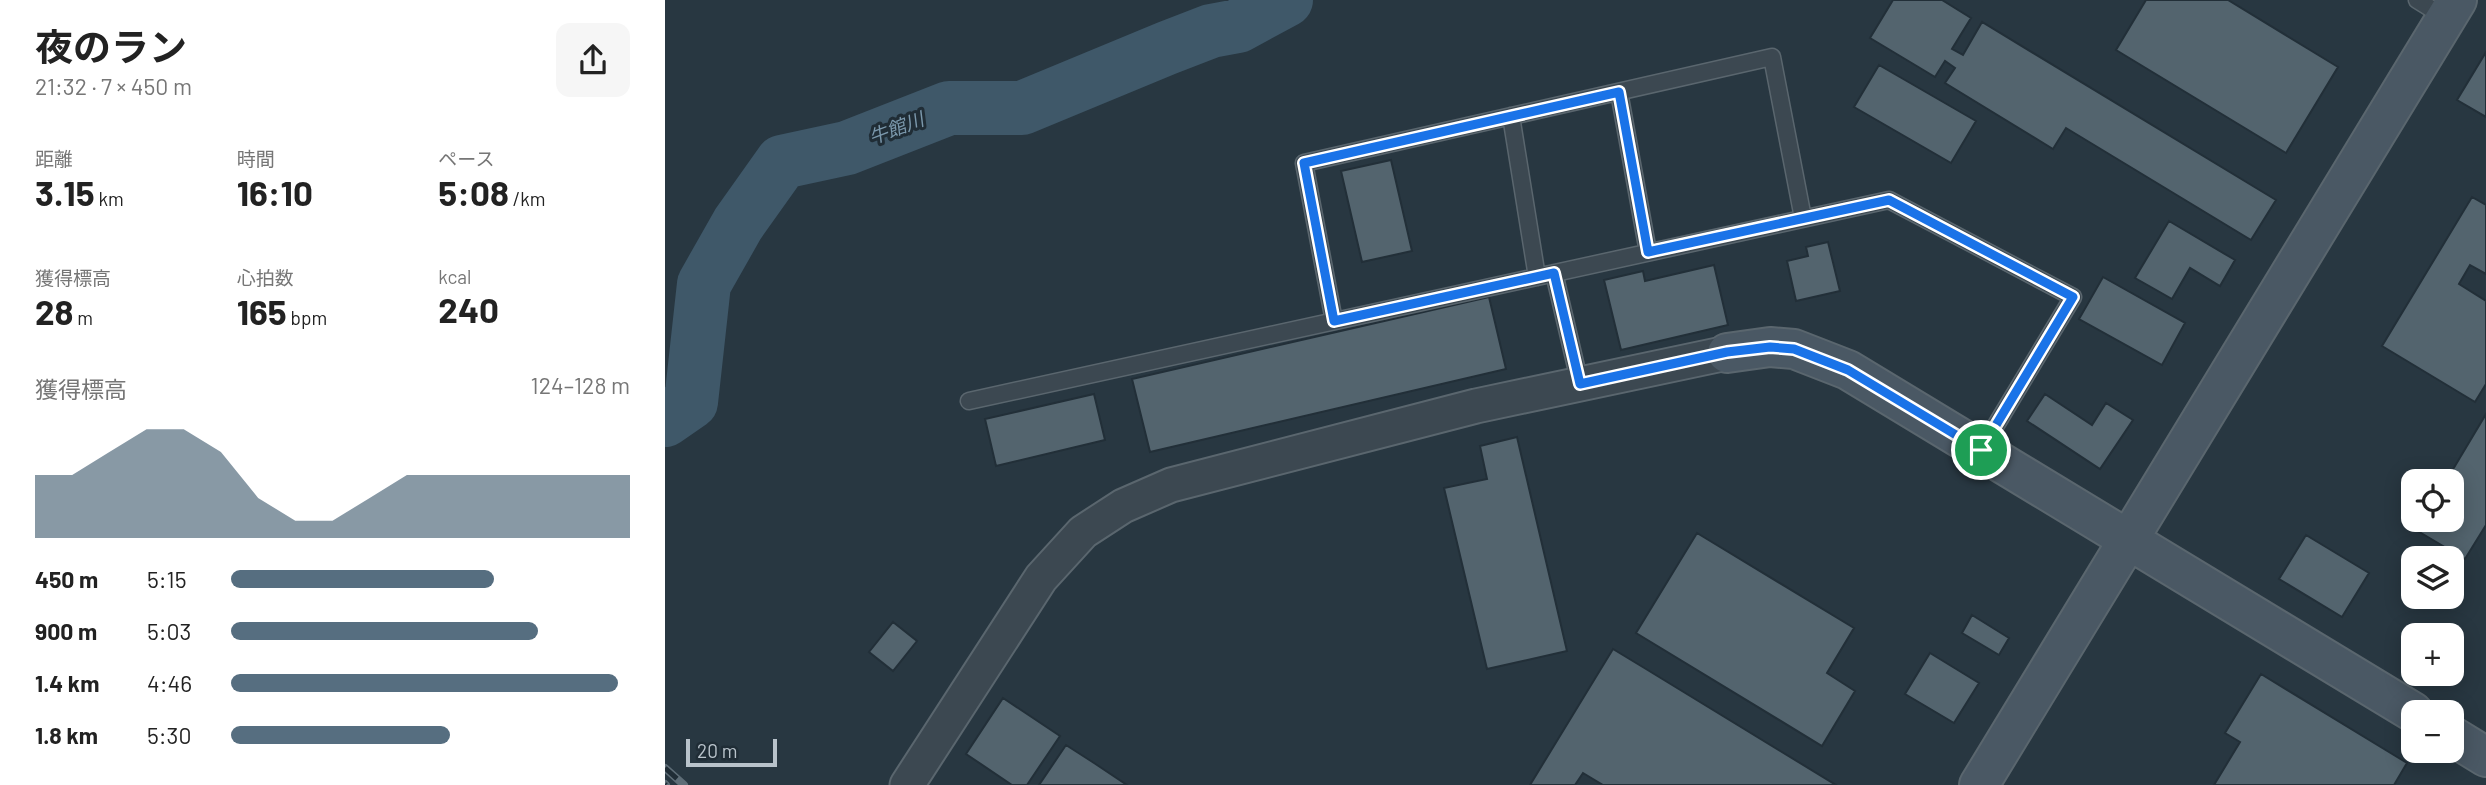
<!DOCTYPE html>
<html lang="ja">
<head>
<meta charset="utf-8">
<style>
	body { margin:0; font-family:Barlow,"Noto Sans JP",sans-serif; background:#f6f6f6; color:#222; height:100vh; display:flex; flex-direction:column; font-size:26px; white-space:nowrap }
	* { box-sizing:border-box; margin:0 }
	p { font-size:23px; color:#767676 }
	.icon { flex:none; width:38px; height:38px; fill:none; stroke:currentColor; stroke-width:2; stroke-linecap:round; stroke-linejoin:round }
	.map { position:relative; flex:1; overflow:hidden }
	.sheet { display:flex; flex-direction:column; background:#fff; width:665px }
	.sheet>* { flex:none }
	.buttons { position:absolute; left:1736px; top:469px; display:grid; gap:14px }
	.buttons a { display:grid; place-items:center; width:63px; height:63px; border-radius:14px; background:#fff; box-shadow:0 4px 18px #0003; font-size:35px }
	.scale { position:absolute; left:21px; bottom:18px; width:91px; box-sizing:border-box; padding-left:7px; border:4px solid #b9c3cb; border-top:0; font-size:19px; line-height:24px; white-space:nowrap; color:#b9c3cb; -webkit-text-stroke:5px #202d36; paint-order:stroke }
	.pin { position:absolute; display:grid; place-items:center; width:60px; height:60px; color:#fff; margin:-30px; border:4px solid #fff; border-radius:50%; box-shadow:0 2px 7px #0007 }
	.round { display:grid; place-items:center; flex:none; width:74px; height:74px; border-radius:14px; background:#f6f6f6 }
	.head { display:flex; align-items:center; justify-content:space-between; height:119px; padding:0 35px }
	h1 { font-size:38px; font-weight:700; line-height:52px }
	.metrics { display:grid; grid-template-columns:repeat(3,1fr); gap:10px; height:119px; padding:7px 35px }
	.metrics div { display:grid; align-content:center }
	.metrics b { font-size:35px; font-weight:700 }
	.metrics small { font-size:19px; font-weight:400 }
	.metrics p { font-size:19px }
	.chart { height:196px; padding:14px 35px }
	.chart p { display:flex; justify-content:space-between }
	.chart svg { width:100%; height:126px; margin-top:7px; fill:#566e80; opacity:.7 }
	ul { padding:0 35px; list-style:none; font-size:23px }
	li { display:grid; grid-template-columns:112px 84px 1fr; align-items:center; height:52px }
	li i { height:18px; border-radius:9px; background:#566e80 }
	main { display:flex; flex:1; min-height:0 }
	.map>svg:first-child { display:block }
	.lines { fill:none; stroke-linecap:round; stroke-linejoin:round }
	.river { stroke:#3f5869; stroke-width:54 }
	.building { fill:#53646e; stroke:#222f38; stroke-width:2 }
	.lane-casing { stroke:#5a666e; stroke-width:19 }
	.street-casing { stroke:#5a666e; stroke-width:37 }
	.secondary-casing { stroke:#5a666e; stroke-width:42 }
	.lane { stroke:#3c4851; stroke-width:16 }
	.street { stroke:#3c4851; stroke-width:33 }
	.secondary { stroke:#4a5864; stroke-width:38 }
	.rail-casing { stroke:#5e6d77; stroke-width:8 }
	.rail { stroke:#202d36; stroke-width:5; stroke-dasharray:16; stroke-linecap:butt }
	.route-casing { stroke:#fff; stroke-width:14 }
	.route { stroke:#1a73e8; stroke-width:9 }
	.labels { text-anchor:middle; stroke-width:6; stroke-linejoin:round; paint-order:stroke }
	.water-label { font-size:19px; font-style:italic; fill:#7b98ac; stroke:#202d36 }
</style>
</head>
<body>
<main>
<section class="sheet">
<div class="head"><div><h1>夜のラン</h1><p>21:32 · 7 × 450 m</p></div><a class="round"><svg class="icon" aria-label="share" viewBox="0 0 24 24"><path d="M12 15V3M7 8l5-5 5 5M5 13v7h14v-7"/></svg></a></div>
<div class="metrics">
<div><p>距離</p><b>3.15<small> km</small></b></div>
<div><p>時間</p><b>16:10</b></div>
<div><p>ペース</p><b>5:08<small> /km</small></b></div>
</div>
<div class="metrics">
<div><p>獲得標高</p><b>28<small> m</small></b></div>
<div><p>心拍数</p><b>165<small> bpm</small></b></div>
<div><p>kcal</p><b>240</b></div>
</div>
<div class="chart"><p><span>獲得標高</span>124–128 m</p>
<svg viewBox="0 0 160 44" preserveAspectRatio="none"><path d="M0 44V22L10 22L20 14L30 6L40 6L50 14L60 30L70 38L80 38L90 30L100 22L110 22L120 22L130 22L140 22L150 22L160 22V44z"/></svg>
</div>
<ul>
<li><b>450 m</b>5:15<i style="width:66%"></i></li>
<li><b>900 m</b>5:03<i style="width:77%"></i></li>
<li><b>1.4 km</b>4:46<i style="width:97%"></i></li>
<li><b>1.8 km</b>5:30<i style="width:55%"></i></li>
</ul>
</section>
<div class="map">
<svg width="1821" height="785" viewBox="0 0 1821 785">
	<rect width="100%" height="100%" fill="#283741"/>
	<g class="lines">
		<path class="river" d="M0,420L26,402L39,284L73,224L117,162L182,148L284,108H357L502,48L546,31L573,26L621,0"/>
	</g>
	<path class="building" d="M1228,0H1277L1306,18L1287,49L1298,55L1317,22L1611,200L1586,240L1401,128L1388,149L1280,83L1290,68L1280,61L1270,77L1205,38Z
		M1481,0H1563L1673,67L1621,153L1451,50Z
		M1821,52V117L1792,100Z
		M1214,65L1311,121L1286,163L1189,107Z
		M726,160L747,251L697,262L676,171Z
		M1807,197L1821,205V274L1805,265L1794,284L1821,301V384L1810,402L1717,346Z
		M1504,221L1570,260L1555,286L1525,268L1507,299L1470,278Z
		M1163,242L1175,291L1131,301L1122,261L1143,256L1141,247Z
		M1049,265L1063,325L956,350L939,280L978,271L980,281Z
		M1438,277L1520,323L1497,365L1414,319Z
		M824,297L841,369L485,452L467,379Z
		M429,394L440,440L331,466L320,419Z
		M1380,394L1427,425L1441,403L1468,420L1435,469L1362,421Z
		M1821,414V525L1800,559L1751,530L1757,520H1787V481H1781Z
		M852,437L902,651L822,669L779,488L822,479L815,446Z
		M1032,533L1189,628L1162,673L1190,691L1157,746L971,633Z
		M1641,535L1704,573L1677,617L1614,579Z
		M1307,615L1344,638L1334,655L1297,633Z
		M228,622L252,641L228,671L204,652Z
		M948,649L981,669L1171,785H938L918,773L910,785H865Z
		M1265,653L1314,683L1289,723L1240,694Z
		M1596,674L1742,763L1729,785H1549L1575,742L1560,733Z
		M338,698L395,736L362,785H347L301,754Z
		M401,745L429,763L462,785H374Z"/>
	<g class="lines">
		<defs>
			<path id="lane" d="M1752,0L1781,18
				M954,92L983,252
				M846,116L872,277
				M889,273L915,384
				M669,321L639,163L1107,57L1138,218
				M304,401L1224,200L1408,297L1316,450"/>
			<path id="street" d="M242,785L376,578L418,532L458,506L506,485L811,406L1062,353"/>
			<path id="secondary" d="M1062,353L1105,347L1129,349L1183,370L1748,712
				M1787,736L1821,757
				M1314,785L1792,0"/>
		</defs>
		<use href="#lane" class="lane-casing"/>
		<use href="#street" class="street-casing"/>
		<use href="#secondary" class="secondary-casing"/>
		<use href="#lane" class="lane"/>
		<use href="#street" class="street"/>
		<use href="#secondary" class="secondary"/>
		<defs>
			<path id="rail" d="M0,768L19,785
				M0,784L1,785"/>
		</defs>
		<use href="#rail" class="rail-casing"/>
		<use href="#rail" class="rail"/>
	</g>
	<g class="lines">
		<defs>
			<path id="route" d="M954,92L983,252L1224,200L1408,297L1316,450L1183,370L1129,349L1105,347L1062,352L915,384L889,273L669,321L639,163Z"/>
		</defs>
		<use href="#route" class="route-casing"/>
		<use href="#route" class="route"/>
	</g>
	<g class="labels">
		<g class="water-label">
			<text transform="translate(231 128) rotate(-21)" y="7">牛館川</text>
		</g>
	</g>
</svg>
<div class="buttons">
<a><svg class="icon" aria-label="locate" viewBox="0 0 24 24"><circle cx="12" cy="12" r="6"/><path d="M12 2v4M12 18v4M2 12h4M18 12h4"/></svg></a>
<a><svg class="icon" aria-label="layers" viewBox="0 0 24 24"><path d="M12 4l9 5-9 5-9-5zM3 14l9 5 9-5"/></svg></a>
<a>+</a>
<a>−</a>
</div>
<div class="scale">20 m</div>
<div class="pin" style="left:1316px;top:450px;background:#1e9e55"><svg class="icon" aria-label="arrive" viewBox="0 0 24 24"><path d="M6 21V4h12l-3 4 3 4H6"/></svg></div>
</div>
</main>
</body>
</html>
